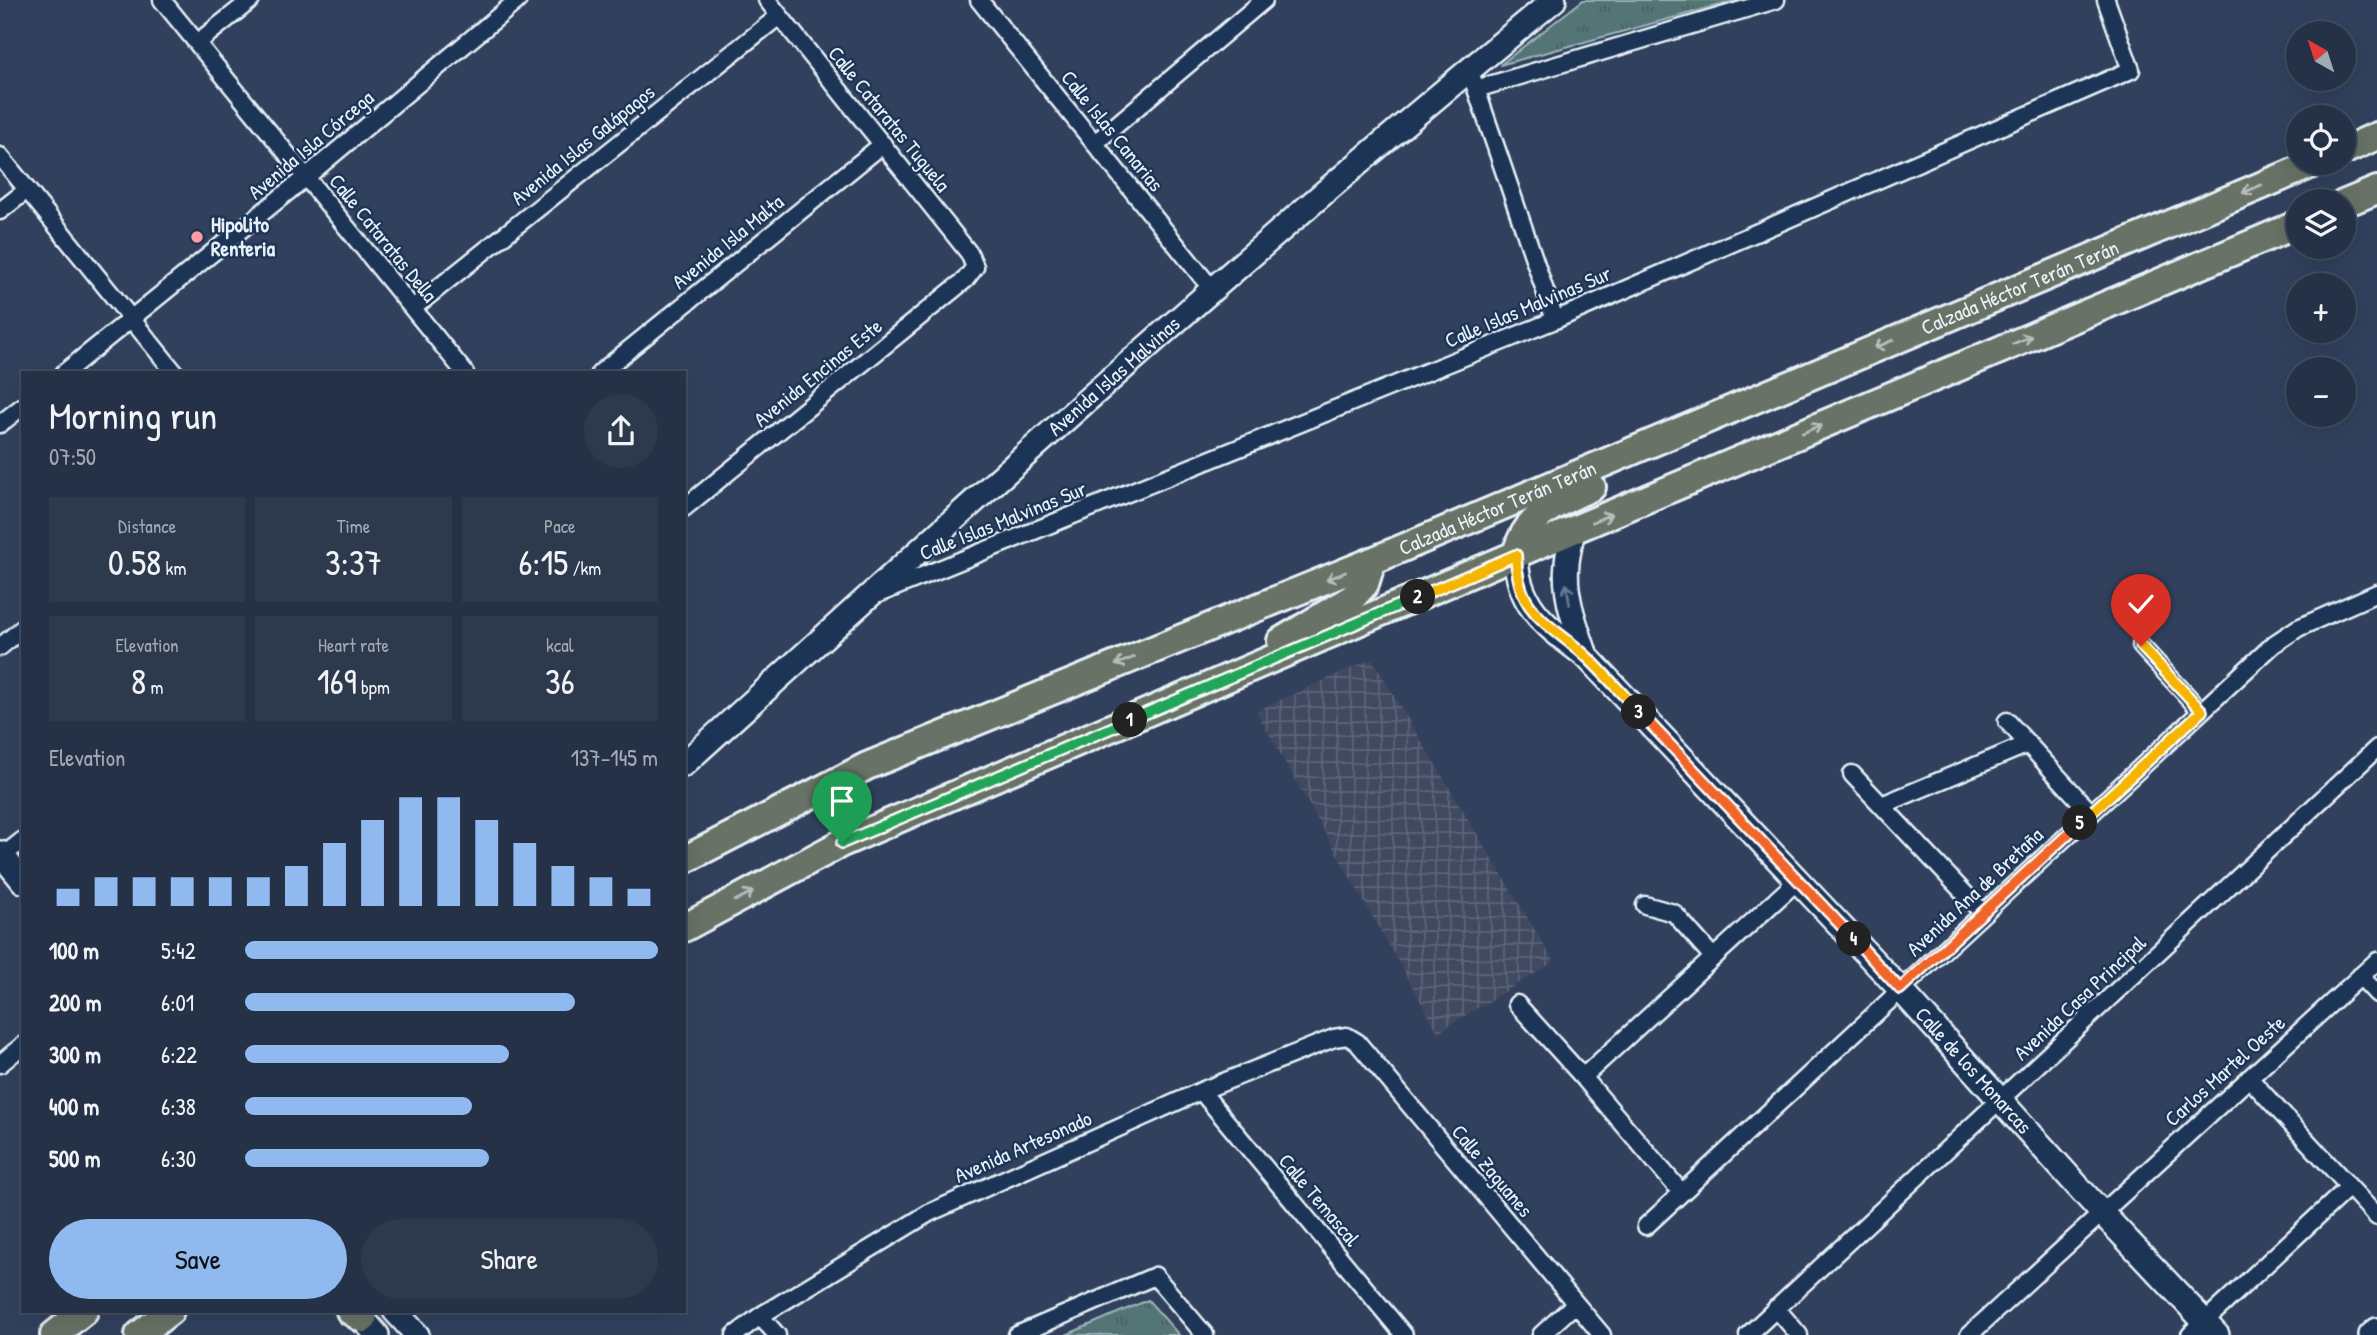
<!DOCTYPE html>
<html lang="en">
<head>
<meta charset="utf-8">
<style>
	body { margin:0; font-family:"Patrick Hand",sans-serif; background:#2d394d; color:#f1f3f6; height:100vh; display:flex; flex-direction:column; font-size:26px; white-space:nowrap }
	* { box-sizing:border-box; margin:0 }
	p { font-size:23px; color:#a3a9b3 }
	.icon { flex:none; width:38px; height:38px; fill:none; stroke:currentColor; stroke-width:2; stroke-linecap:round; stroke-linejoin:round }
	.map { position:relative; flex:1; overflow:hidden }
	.side { position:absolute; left:21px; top:371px; width:665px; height:942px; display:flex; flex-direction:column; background:#253146; border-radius:0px; box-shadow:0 7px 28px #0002,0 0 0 2px #424c5f }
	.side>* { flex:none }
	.needle { width:46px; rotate:321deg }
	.controls { position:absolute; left:2286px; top:21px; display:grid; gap:14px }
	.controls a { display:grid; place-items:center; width:70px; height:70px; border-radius:50%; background:#253146; box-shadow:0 7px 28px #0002,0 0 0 2px #424c5f; font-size:35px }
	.pin { position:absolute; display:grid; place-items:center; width:60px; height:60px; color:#fff; margin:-72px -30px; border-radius:50% 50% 50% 0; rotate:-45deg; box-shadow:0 0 7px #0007 }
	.pin .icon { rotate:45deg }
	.km { position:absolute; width:35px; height:35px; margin:-18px; border-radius:50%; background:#222; color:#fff; font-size:19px; line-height:35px; text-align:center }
	.round { display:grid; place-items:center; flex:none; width:74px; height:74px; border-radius:37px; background:#2d394d }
	.summary { display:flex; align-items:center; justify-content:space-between; height:119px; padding:0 28px }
	h1 { font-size:38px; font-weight:600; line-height:52px }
	.metrics { display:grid; grid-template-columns:repeat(3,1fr); gap:10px; height:119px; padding:7px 28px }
	.metrics div { display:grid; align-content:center; border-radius:0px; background:#2d394d; text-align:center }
	.metrics b { font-size:35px; font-weight:600 }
	.metrics small { font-size:19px; font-weight:400 }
	.metrics p { font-size:19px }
	.chart { height:196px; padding:14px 28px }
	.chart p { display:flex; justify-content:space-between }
	.chart svg { width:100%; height:126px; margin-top:7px; stroke:#90b9f0; stroke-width:6 }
	.button { display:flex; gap:14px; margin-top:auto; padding:14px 28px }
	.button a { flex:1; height:80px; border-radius:42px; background:#90b9f0; color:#111; font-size:28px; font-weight:600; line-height:80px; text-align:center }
	.button a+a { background:#2d394d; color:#f1f3f6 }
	ul { padding:0 28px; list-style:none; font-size:23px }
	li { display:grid; grid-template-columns:112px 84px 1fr; align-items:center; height:52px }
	li i { height:18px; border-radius:9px; background:#90b9f0 }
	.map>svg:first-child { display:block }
	.industrial { fill:url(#industrial-grid) }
	.park { fill:url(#park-tufts); stroke:#9db3b7; stroke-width:2 }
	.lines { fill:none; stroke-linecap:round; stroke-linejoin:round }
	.street-casing { stroke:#e8f1f8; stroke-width:21 }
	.secondary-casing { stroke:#e8f1f8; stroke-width:28 }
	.primary-casing { stroke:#e8f1f8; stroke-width:32 }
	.street { stroke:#1d3557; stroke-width:16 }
	.secondary { stroke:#1d3557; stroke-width:23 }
	.primary { stroke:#697266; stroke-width:26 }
	.oneway { stroke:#b5bebe }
	.oneway2 { stroke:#64778f }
	.split-1-casing { stroke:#fff; stroke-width:14 }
	.split-2-casing { stroke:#fff; stroke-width:14 }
	.split-3-casing { stroke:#fff; stroke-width:14 }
	.split-4-casing { stroke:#fff; stroke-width:14 }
	.split-5-casing { stroke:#fff; stroke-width:14 }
	.split-6-casing { stroke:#fff; stroke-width:14 }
	.split-1 { stroke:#22a559; stroke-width:9 }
	.split-2 { stroke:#22a559; stroke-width:9 }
	.split-3 { stroke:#f5b400; stroke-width:9 }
	.split-4 { stroke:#f0652b; stroke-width:9 }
	.split-5 { stroke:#f0652b; stroke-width:9 }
	.split-6 { stroke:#f5b400; stroke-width:9 }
	.poi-dot { fill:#ff9aa2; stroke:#1d3557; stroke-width:2.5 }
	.labels { text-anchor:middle; stroke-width:5; stroke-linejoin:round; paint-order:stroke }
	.street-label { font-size:21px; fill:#e8f1f8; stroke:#1d3557 }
	.poi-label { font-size:21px; font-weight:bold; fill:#e8f1f8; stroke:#1d3557; text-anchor:start }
</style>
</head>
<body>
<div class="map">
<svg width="2377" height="1335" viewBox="0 0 2377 1335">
	<defs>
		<pattern id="industrial-grid" width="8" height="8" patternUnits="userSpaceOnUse" patternTransform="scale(1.75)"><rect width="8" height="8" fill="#3f4a61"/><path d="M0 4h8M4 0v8" fill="none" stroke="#5b6578"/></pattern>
		<pattern id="park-tufts" width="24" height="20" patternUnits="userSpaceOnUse" patternTransform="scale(1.75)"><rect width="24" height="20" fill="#527576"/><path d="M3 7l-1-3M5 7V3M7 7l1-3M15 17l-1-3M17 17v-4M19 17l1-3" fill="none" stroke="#4c5e60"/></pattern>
	</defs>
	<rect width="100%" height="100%" fill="#31415d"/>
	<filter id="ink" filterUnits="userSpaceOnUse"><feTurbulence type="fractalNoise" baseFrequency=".0143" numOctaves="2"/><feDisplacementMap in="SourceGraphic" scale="14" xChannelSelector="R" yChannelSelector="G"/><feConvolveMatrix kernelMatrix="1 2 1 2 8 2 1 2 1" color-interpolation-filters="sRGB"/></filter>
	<g filter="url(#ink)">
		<path class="industrial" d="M1372,659L1554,962L1438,1032L1256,711Z"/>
		<path class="park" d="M1583,0H1738L1500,65Z
			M1148,1300L1179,1335H1066Z"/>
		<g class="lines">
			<defs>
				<path id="street" d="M162,0L465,373
					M979,0L1211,288
					M197,43L251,0
					M1473,80L1555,320
					M1476,89L1776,0
					M1095,143L1264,0
					M0,156L175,373
					M0,211L27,190
					M413,308L779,16
					M64,373L306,177L518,0
					M600,373L883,144
					M0,424L23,406
					M684,508L965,280L975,267L969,253L767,0
					M878,594L1555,320L2131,70L2106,0
					M2141,646L2201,711
					M0,647L23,628
					M2007,721L2091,813
					M1852,774L1983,913
					M1882,805L2028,744
					M0,858L23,840
					M1645,905L1674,913L1713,957
					M2360,976L2377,994
					M1517,1004L1583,1077L1681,1192
					M0,1064L23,1045
					M1583,1077L1798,880
					M2249,1078L2377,1217
					M1201,1091L1404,1335
					M1646,1226L2274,644L2298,628L2377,593
					M1776,1308L1799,1335
					M760,1316L777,1335
					M735,1335L760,1316L929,1213L1201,1091L1334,1038L1347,1036L1357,1042L1602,1335
					M1017,1335L1155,1276L1205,1335
					M1541,1335L1575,1304
					M1748,1335L2377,748
					M1969,1335L2377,961
					M2190,1335L2349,1187"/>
				<g id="secondary">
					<path d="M1573,530C1571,541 1568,552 1567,563C1563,595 1576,626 1586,656"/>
					<path id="s1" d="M1516,555C1517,608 1548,627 1586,656L1900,989L2101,1212L2217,1335"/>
					<path id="s2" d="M684,764C970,504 1255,244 1554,0"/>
					<path d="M0,853L23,881"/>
					<path d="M356,1311L377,1335"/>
					<path d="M395,1311L417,1335"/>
					<path d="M2371,1335L2377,1330"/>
				</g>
				<g id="primary">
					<path d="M2343,151L2377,136"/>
					<path d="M2343,204L2377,190"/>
					<path d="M1516,555C1524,516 1559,502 1592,487"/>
					<path d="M1281,641L1352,598L1365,584L1372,561"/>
					<path id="s3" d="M684,860L867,766L1372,561L2315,163"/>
					<path d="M684,928L842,843L1573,530L2298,224"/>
					<path d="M350,1311L363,1319"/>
					<path d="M54,1335L84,1311"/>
					<path d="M139,1335L170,1311"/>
				</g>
			</defs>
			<use href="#street" class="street-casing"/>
			<use href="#secondary" class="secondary-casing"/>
			<use href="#primary" class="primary-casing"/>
			<use href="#street" class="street"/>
			<use href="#secondary" class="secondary"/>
			<use href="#primary" class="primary"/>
		</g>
		<defs><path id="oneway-shaft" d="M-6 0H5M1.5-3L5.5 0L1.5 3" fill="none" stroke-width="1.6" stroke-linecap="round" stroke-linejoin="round" transform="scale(1.75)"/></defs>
		<g class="oneway">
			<use href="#oneway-shaft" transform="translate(2252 189) rotate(157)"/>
			<use href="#oneway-shaft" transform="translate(2022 340) rotate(-23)"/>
			<use href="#oneway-shaft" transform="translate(1884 344) rotate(157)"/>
			<use href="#oneway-shaft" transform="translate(1812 429) rotate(-23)"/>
			<use href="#oneway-shaft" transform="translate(1602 518) rotate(-23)"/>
			<use href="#oneway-shaft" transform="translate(1336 576) rotate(158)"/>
			<use href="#oneway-shaft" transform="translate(1125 661) rotate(158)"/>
			<use href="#oneway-shaft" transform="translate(744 896) rotate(-28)"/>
		</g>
		<use class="oneway2" href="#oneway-shaft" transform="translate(1568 594) rotate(-99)"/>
	</g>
	<g class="lines" filter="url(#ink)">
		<defs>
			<path id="split-1" d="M842,843L1130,720"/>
			<path id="split-2" d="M1130,720L1418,597"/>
			<path id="split-3" d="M1418,597L1516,555C1517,615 1549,622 1587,657C1605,674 1622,694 1639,712"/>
			<path id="split-4" d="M1639,712L1854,939"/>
			<path id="split-5" d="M1854,939L1900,989L2080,823"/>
			<path id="split-6" d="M2080,823L2202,711L2141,646"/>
		</defs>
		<use href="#split-1" class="split-1-casing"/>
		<use href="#split-2" class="split-2-casing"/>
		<use href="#split-3" class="split-3-casing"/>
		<use href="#split-4" class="split-4-casing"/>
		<use href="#split-5" class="split-5-casing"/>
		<use href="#split-6" class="split-6-casing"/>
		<use href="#split-1" class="split-1"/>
		<use href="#split-2" class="split-2"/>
		<use href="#split-3" class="split-3"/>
		<use href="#split-4" class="split-4"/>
		<use href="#split-5" class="split-5"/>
		<use href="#split-6" class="split-6"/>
	</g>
	<circle class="poi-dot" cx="197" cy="237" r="7"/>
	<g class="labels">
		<g class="street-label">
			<text transform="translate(889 119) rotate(51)" y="7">Calle Cataratas Tuguela</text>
			<text transform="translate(1112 131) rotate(51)" y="7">Calle Islas Canarias</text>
			<text transform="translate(311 145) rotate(-40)" y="7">Avenida Isla Córcega</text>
			<text transform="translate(583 145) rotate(-39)" y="7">Avenida Islas Galápagos</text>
			<text transform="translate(383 238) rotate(51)" y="7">Calle Cataratas Della</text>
			<text transform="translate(728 242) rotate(-39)" y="7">Avenida Isla Malta</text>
			<text dy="7" stroke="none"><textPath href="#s3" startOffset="1454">Calzada Héctor Terán Terán</textPath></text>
			<text transform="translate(1528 307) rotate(-23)" y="7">Calle Islas Malvinas Sur</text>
			<text transform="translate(818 373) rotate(-39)" y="7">Avenida Encinas Este</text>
			<text dy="7" stroke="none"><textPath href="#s2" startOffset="579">Avenida Islas Malvinas</textPath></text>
			<text dy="7" stroke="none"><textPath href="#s3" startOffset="887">Calzada Héctor Terán Terán</textPath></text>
			<text transform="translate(1003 521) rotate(-22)" y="7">Calle Islas Malvinas Sur</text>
			<text transform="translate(1975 892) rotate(-43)" y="7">Avenida Ana de Bretaña</text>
			<text transform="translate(2080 998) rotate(-43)" y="7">Avenida Casa Principal</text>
			<text dy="7" stroke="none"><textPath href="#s1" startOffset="696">Calle de los Monarcas</textPath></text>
			<text transform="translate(2225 1071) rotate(-42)" y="7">Carlos Martel Oeste</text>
			<text transform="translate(1023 1147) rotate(-24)" y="7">Avenida Artesonado</text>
			<text transform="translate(1492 1171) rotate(50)" y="7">Calle Zaguanes</text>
			<text transform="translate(1319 1200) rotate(50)" y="7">Calle Temascal</text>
		</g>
		<g class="poi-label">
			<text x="211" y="232">Hipolito<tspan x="211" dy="24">Renteria</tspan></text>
		</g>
	</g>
</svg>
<div class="controls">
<a><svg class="needle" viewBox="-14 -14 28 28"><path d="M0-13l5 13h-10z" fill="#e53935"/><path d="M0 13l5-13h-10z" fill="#a3a9b3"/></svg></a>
<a><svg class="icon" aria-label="locate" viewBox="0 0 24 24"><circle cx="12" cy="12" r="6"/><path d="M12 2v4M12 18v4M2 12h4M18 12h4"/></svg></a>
<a><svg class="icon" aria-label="layers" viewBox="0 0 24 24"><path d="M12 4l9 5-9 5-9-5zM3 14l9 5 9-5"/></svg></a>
<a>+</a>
<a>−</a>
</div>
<div class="pin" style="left:842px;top:843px;background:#1e9e55"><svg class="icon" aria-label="arrive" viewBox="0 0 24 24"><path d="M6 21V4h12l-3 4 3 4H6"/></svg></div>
<div class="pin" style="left:2141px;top:646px;background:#d93025"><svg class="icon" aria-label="check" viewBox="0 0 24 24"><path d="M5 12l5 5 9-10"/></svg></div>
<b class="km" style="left:1130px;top:720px">1</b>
<b class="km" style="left:1418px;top:597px">2</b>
<b class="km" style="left:1639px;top:712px">3</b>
<b class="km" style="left:1854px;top:939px">4</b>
<b class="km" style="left:2080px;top:823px">5</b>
<section class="side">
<div class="summary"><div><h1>Morning run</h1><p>07:50</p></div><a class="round"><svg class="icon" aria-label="share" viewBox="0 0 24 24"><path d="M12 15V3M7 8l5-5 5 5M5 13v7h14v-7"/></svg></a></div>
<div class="metrics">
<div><p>Distance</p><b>0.58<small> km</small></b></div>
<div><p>Time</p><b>3:37</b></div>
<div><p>Pace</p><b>6:15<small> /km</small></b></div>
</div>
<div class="metrics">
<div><p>Elevation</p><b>8<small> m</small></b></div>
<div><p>Heart rate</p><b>169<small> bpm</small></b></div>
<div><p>kcal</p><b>36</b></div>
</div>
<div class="chart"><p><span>Elevation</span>137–145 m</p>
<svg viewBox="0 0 160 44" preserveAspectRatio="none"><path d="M5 44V38M15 44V34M25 44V34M35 44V34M45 44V34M55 44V34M65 44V30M75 44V22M85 44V14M95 44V6M105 44V6M115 44V14M125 44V22M135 44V30M145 44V34M155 44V38"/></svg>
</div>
<ul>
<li><b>100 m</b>5:42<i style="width:100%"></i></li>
<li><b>200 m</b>6:01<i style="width:80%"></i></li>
<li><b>300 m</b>6:22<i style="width:64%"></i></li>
<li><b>400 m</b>6:38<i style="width:55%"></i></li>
<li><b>500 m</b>6:30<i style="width:59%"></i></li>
</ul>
<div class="button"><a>Save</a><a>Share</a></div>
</section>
</div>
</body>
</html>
